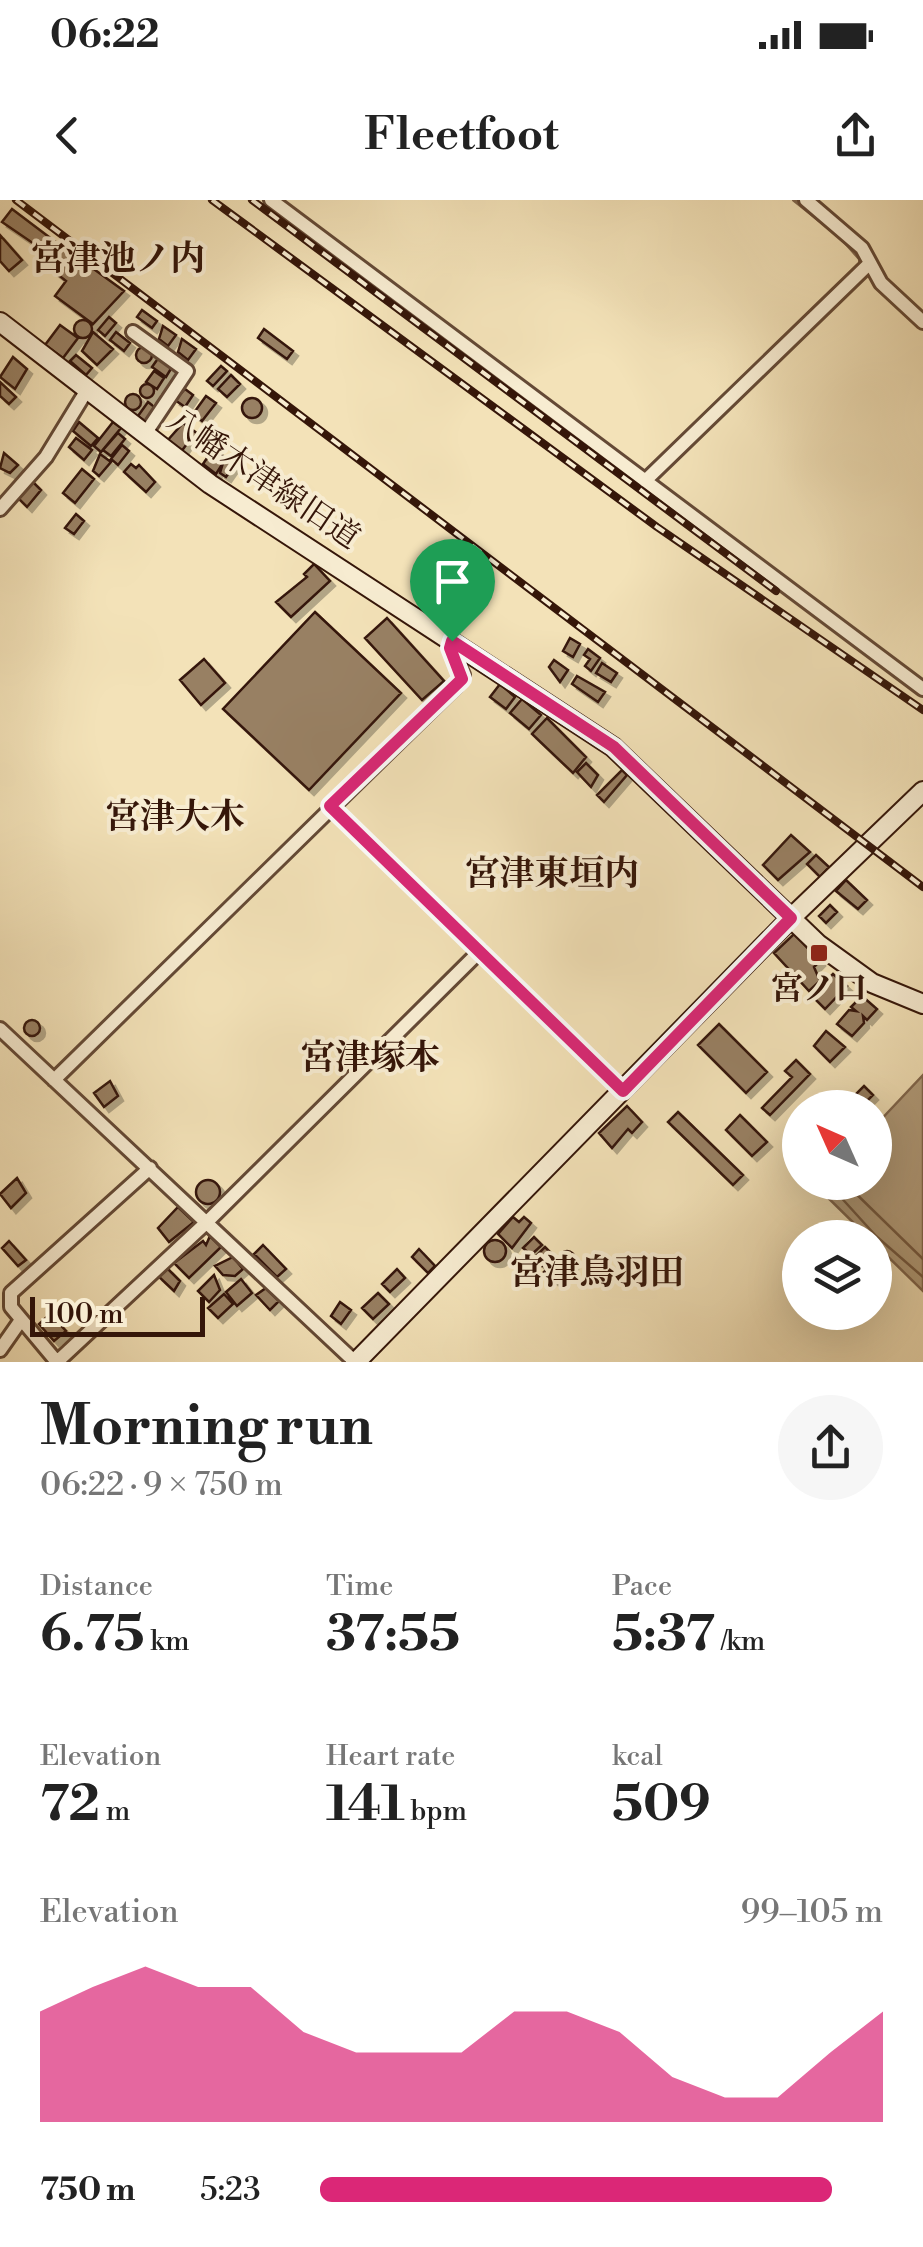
<!DOCTYPE html>
<html lang="en">
<head>
<meta charset="utf-8">
<style>
	body { margin:0; font-family:"Libre Bodoni","Noto Serif JP",serif; background:#f6f6f6; color:#222; height:100vh; display:flex; flex-direction:column; font-size:38px; white-space:nowrap }
	* { box-sizing:border-box; margin:0 }
	p { font-size:32px; color:#767676 }
	.icon { flex:none; width:55px; height:55px; fill:none; stroke:currentColor; stroke-width:2; stroke-linecap:round; stroke-linejoin:round }
	.map { position:relative; height:1162px; overflow:hidden }
	.sheet { display:flex; flex-direction:column; background:#fff; flex:1 }
	.sheet>* { flex:none }
	.needle { width:65px; rotate:315deg }
	.controls { position:absolute; left:782px; top:890px; display:grid; gap:20px }
	.controls a { display:grid; place-items:center; width:110px; height:110px; border-radius:50%; background:#fff; box-shadow:0 10px 40px #0002; font-size:50px }
	.scale { position:absolute; left:30px; bottom:25px; width:175px; box-sizing:border-box; padding-left:10px; border:5px solid #351609; border-top:0; font-size:28px; line-height:35px; white-space:nowrap; color:#351609; -webkit-text-stroke:8px #f7ecd1; paint-order:stroke }
	.pin { position:absolute; display:grid; place-items:center; width:85px; height:85px; color:#fff; margin:-102px -42px; border-radius:50% 50% 50% 0; rotate:-45deg; box-shadow:0 0 10px #0007 }
	.pin .icon { rotate:45deg }
	.round { display:grid; place-items:center; flex:none; width:105px; height:105px; border-radius:52px; background:#f6f6f6 }
	.summary { display:flex; align-items:center; justify-content:space-between; height:170px; padding:0 40px }
	h1 { font-size:55px; font-weight:800; line-height:75px }
	.metrics { display:grid; grid-template-columns:repeat(3,1fr); gap:15px; height:170px; padding:10px 40px }
	.metrics div { display:grid; align-content:center }
	.metrics b { font-size:50px; font-weight:800 }
	.metrics small { font-size:28px; font-weight:400 }
	.metrics p { font-size:28px }
	.chart { height:280px; padding:20px 40px }
	.chart p { display:flex; justify-content:space-between }
	.chart svg { width:100%; height:180px; margin-top:10px; fill:#db2777; opacity:.7 }
	ul { padding:0 40px; list-style:none; font-size:32px }
	li { display:grid; grid-template-columns:160px 120px 1fr; align-items:center; height:75px }
	li i { height:25px; border-radius:12px; background:#db2777 }
	.status { display:flex; justify-content:space-between; align-items:center; height:70px; padding:0 50px; background:#fff; direction:ltr }
	.status svg { height:28px; fill:currentColor }
	header { display:flex; justify-content:space-between; align-items:center; height:130px; padding:0 40px; background:#fff; font-size:45px; font-weight:800 }
	.map>svg:first-child { display:block }
	.water { fill:#b29d7c; stroke:#80674e; stroke-width:2.5 }
	.lines { fill:none; stroke-linecap:round; stroke-linejoin:round }
	.shore { stroke:#745a42; stroke-width:2.5 }
	.stream { stroke:#80674e; stroke-width:4 }
	.building { fill:#988064; stroke:#351609; stroke-width:2.5; filter:url(#shadow) }
	.street-casing { stroke:#644935; stroke-width:18 }
	.secondary-casing { stroke:#351609; stroke-width:22 }
	.street { stroke:#f7ecd1; stroke-width:12 }
	.secondary { stroke:#f7ecd1; stroke-width:18 }
	.rail-casing { stroke:#351609; stroke-width:8 }
	.rail { stroke:#f7ecd1; stroke-width:4; stroke-dasharray:11; stroke-linecap:butt }
	.route-casing { stroke:#fff; stroke-width:20 }
	.route { stroke:#db2777; stroke-width:12 }
	.poi-dot { fill:#8f2418; stroke:#f7ecd1; stroke-width:4 }
	.labels { text-anchor:middle; stroke-width:8; stroke-linejoin:round; paint-order:stroke }
	.street-label { font-size:32px; fill:#351609; stroke:#f7ecd1 }
	.poi-label { font-size:32px; font-weight:bold; fill:#351609; stroke:#f7ecd1 }
	.neighbourhood-label { font-size:35px; font-weight:bold; fill:#351609; stroke:#f7ecd1 }
</style>
</head>
<body>
<div class="status"><b>06:22</b><svg viewBox="0 0 49 12"><path d="M0 12V9h3v3zM5 12V6h3v6zM10 12V3h3v9zM15 12V0h3v12zM26 1h20v11H26zM47 4h2v5h-2z"/></svg></div>
<header><svg class="icon" aria-label="back" viewBox="0 0 24 24"><path d="M15 5l-7 7 7 7"/></svg>Fleetfoot<svg class="icon" aria-label="share" viewBox="0 0 24 24"><path d="M12 15V3M7 8l5-5 5 5M5 13v7h14v-7"/></svg></header>
<div class="map">
<svg width="923" height="1162" viewBox="0 0 923 1162">
	<defs>
		<filter id="shadow"><feDropShadow dx="5" dy="5" stdDeviation="0" flood-color="#0004"/></filter>
	</defs>
	<rect width="100%" height="100%" fill="#f3e2b8"/>
	<filter id="stains"><feTurbulence type="fractalNoise" baseFrequency=".002" numOctaves="4"/><feColorMatrix values="0 0 0 0 .2 0 0 0 0 .09 0 0 0 0 .02 0 0 0 .5 -.17"/></filter>
	<radialGradient id="worn" r=".72"><stop offset=".6" stop-color="#630" stop-opacity="0"/><stop offset="1" stop-color="#630" stop-opacity=".3"/></radialGradient>
	<path class="water" d="M923,875V1091L875,1044V1038L868,1037L817,987L821,983L875,982V926Z"/>
	<g class="lines">
		<path class="shore" d="M827,982L876,1036L923,1077
			M844,982L923,1059"/>
		<path class="stream" d="M794,0L834,32
			M845,42L860,59V67"/>
	</g>
	<path class="building" d="M12,9L57,43L44,60L39,56L43,50L2,22Z
		M0,35L22,60L9,71L0,61Z
		M62,46L124,91L93,124L55,96L66,81L47,66Z
		M142,110L157,121L152,128L137,117Z
		M109,117L116,123L105,136L98,130Z
		M74 129a9 9 0 1 1 18 0a9 9 0 1 1-18 0Z
		M60,125L78,138L63,158L45,145Z
		M163,126L176,135L168,146L159,139Z
		M264,129L293,151L287,159L258,138Z
		M93,132L113,149L97,165L82,151Z
		M116,132L130,143L124,151L110,140Z
		M182,139L196,149L188,160L178,152Z
		M136 155a8 8 0 1 1 16 0a8 8 0 1 1-16 0Z
		M76,155L92,168L86,175L70,161Z
		M13,157L27,169L15,189L0,177Z
		M159,157L172,167L166,177L152,167Z
		M221,166L227,171L213,186L207,181Z
		M154,171L164,178L157,189L146,182Z
		M231,175L240,184L227,197L218,189Z
		M0,182L16,197L9,204L0,196Z
		M140 191a7 7 0 1 1 14 0a7 7 0 1 1-14 0Z
		M185,189L193,195L185,207L175,200Z
		M125 202a8 8 0 1 1 16 0a8 8 0 1 1-16 0Z
		M206,196L216,203L202,221L193,214Z
		M242 208a10 10 0 1 1 20 0a10 10 0 1 1-20 0Z
		M148,202L157,209L146,222L138,216Z
		M79,222L98,238L91,246L73,231Z
		M113,222L121,228L101,252L94,246Z
		M183,223L198,234L193,244L189,241L181,252L167,241Z
		M118,233L125,239L111,256L103,250Z
		M76,238L92,250L84,260L69,247Z
		M122,245L129,251L118,265L111,259Z
		M213,249L235,264L226,277L220,273L223,263L216,274L203,264Z
		M4,253L18,265L10,273L0,268Z
		M100,254L111,262L99,276L93,271Z
		M131,264L136,268L139,265L155,282L146,292L124,272Z
		M82,269L94,279L75,303L63,293Z
		M33,282L41,290L27,307L18,298Z
		M76,314L84,321L74,334L65,328Z
		M314,364L330,381L291,417L276,402L307,377L304,374Z
		M315,412L401,493L309,590L223,509Z
		M387,418L444,481L422,500L365,438Z
		M570,438L580,444L573,457L563,451Z
		M588,449L600,458L591,471L585,466L590,459L584,455Z
		M204,459L225,483L201,505L180,480Z
		M554,460L568,470L560,482L549,467Z
		M602,463L617,473L611,482L596,473Z
		M577,476L605,492L598,502L572,484Z
		M500,484L515,497L506,509L490,497Z
		M522,499L541,515L529,529L510,513Z
		M547,518L586,557L573,573L532,534Z
		M586,563L598,575L591,587L577,572Z
		M622,570L627,575L604,602L597,595Z
		M791,635L810,652L778,680L763,665Z
		M816,655L829,667L820,677L807,664Z
		M846,680L867,700L858,709L836,691Z
		M830,705L837,712L826,723L819,716Z
		M794,734L820,761L814,767L820,781L809,791L774,753Z
		M833,774L847,786L825,809L811,795Z
		M862,796L877,809L867,820L863,816L864,823L852,836L837,824L849,810L856,811L851,807Z
		M24 828a8 8 0 1 1 16 0a8 8 0 1 1-16 0Z
		M719,824L767,872L746,893L698,845Z
		M826,831L845,847L830,862L814,846Z
		M796,860L810,874L770,915L762,908L792,877L785,871Z
		M110,881L118,896L104,907L94,893Z
		M864,886L873,895L860,908L851,899Z
		M627,906L642,922L632,933L628,929L612,948L599,933Z
		M678,912L743,975L733,985L668,922Z
		M740,915L767,942L752,956L726,930Z
		M17,978L26,993L11,1008L0,994Z
		M196 992a12 12 0 1 1 24 0a12 12 0 1 1-24 0Z
		M178,1007L194,1022L169,1042L158,1028Z
		M513,1017L519,1022L524,1017L531,1023L512,1048L498,1034Z
		M210,1036L221,1047L189,1078L174,1063L203,1041L206,1045Z
		M534,1037L542,1045L531,1055L523,1048Z
		M484 1051a11 11 0 1 1 22 0a11 11 0 1 1-22 0Z
		M9,1041L26,1060L18,1066L2,1048Z
		M263,1045L286,1069L277,1077L254,1054Z
		M545,1047L552,1054L542,1066L534,1058Z
		M419,1049L435,1066L428,1073L412,1057Z
		M559 1059a8 8 0 1 1 16 0a8 8 0 1 1-16 0Z
		M233,1057L243,1069L235,1076L223,1075L215,1066Z
		M553,1062L565,1074L561,1078L557,1075L553,1080L544,1072Z
		M168,1069L180,1081L174,1091L158,1076Z
		M397,1069L405,1078L390,1092L382,1084Z
		M214,1075L220,1090L209,1102L198,1091Z
		M241,1079L252,1093L237,1106L226,1092Z
		M266,1088L279,1101L270,1110L256,1095Z
		M378,1093L389,1104L373,1119L362,1108Z
		M224,1094L233,1104L218,1118L208,1108Z
		M340,1102L351,1110L341,1124L331,1116Z
		M50,1114L66,1131L54,1141L39,1124Z"/>
	<g class="lines">
		<defs>
			<path id="street" d="M271,0L923,489
				M806,0L862,48L881,83L923,122
				M133,132L187,171L145,234
				M645,281L870,63
				M0,309L46,257L87,190
				M330,606L623,891
				M0,829L355,1162
				M54,880L456,486L463,475L450,448L452,441
				M0,1150L21,1120
				M57,1162L207,1022L480,751
				M57,1162L11,1107V1093L150,968"/>
			<path id="secondary" d="M0,122L210,284L613,547L818,744L872,783L923,804
				M356,1162L791,718L923,591"/>
		</defs>
		<use href="#street" class="street-casing"/>
		<use href="#secondary" class="secondary-casing"/>
		<use href="#street" class="street"/>
		<use href="#secondary" class="secondary"/>
		<defs>
			<path id="rail" d="M16,0L923,687
				M212,0L657,327L923,510
				M252,0L776,391"/>
		</defs>
		<use href="#rail" class="rail-casing"/>
		<use href="#rail" class="rail"/>
	</g>
	<g class="lines">
		<defs>
			<path id="route" d="M452,441L614,547L791,718L623,891L330,606L462,479L450,448Z"/>
		</defs>
		<use href="#route" class="route-casing"/>
		<use href="#route" class="route"/>
	</g>
	<rect class="poi-dot" x="809" y="743" width="20" height="20" rx="5"/>
	<g class="labels">
		<g class="street-label">
			<text transform="translate(264 278) rotate(34)" y="11">八幡木津線旧道</text>
		</g>
		<g class="poi-label">
			<text x="819" y="799">宮ノ口</text>
		</g>
		<g class="neighbourhood-label">
			<text x="118" y="70">宮津池ノ内</text>
			<text x="175" y="628">宮津大木</text>
			<text x="552" y="685">宮津東垣内</text>
			<text x="370" y="869">宮津塚本</text>
			<text x="597" y="1084">宮津鳥羽田</text>
		</g>
	</g>
	<rect width="100%" height="100%" filter="url(#stains)"/>
	<rect width="100%" height="100%" fill="url(#worn)"/>
</svg>
<div class="controls">
<a><svg class="needle" viewBox="-14 -14 28 28"><path d="M0-13l5 13h-10z" fill="#e53935"/><path d="M0 13l5-13h-10z" fill="#767676"/></svg></a>
<a><svg class="icon" aria-label="layers" viewBox="0 0 24 24"><path d="M12 4l9 5-9 5-9-5zM3 14l9 5 9-5"/></svg></a>
</div>
<div class="scale">100 m</div>
<div class="pin" style="left:452px;top:441px;background:#1e9e55"><svg class="icon" aria-label="arrive" viewBox="0 0 24 24"><path d="M6 21V4h12l-3 4 3 4H6"/></svg></div>
</div>
<section class="sheet">
<div class="summary"><div><h1>Morning run</h1><p>06:22 · 9 × 750 m</p></div><a class="round"><svg class="icon" aria-label="share" viewBox="0 0 24 24"><path d="M12 15V3M7 8l5-5 5 5M5 13v7h14v-7"/></svg></a></div>
<div class="metrics">
<div><p>Distance</p><b>6.75<small> km</small></b></div>
<div><p>Time</p><b>37:55</b></div>
<div><p>Pace</p><b>5:37<small> /km</small></b></div>
</div>
<div class="metrics">
<div><p>Elevation</p><b>72<small> m</small></b></div>
<div><p>Heart rate</p><b>141<small> bpm</small></b></div>
<div><p>kcal</p><b>509</b></div>
</div>
<div class="chart"><p><span>Elevation</span>99–105 m</p>
<svg viewBox="0 0 160 44" preserveAspectRatio="none"><path d="M0 44V17L10 11L20 6L30 11L40 11L50 22L60 27L70 27L80 27L90 17L100 17L110 22L120 33L130 38L140 38L150 27L160 17V44z"/></svg>
</div>
<ul>
<li><b>750 m</b>5:23<i style="width:91%"></i></li>
</ul>
</section>
</body>
</html>
